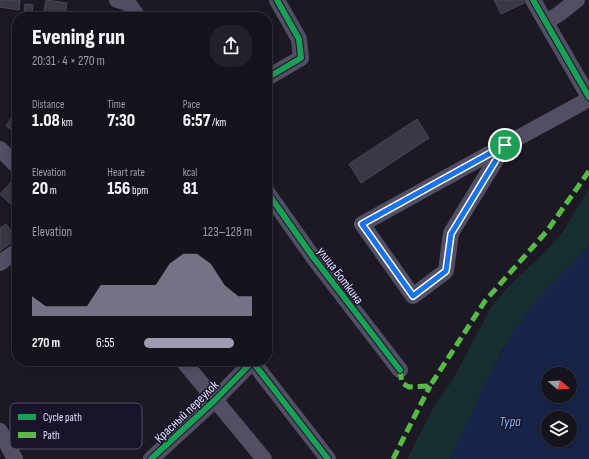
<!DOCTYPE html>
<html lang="en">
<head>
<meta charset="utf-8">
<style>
	body { margin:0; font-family:"Sofia Sans Condensed",sans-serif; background:#222029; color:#f1f3f6; height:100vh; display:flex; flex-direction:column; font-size:15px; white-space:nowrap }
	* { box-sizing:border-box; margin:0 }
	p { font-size:13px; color:#9d9ea3 }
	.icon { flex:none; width:22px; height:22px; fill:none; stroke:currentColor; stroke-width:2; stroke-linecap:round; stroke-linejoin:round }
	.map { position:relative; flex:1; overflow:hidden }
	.sheet { position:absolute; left:12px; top:12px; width:260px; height:354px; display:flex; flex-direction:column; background:#15131c; border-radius:16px; box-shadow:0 2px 10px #0003,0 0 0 1px #34323b }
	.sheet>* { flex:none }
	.needle { width:26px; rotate:108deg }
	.buttons { position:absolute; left:541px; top:367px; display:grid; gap:8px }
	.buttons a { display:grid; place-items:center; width:36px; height:36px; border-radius:50%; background:#15131c; box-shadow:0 2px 10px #0003,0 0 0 1px #34323b; font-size:20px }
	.pin { position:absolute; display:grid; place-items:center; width:34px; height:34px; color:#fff; margin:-17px; border:2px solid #fff; border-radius:50%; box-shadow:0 1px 4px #0007 }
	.round { display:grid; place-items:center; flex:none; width:42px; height:42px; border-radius:16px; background:#222029 }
	.headline { display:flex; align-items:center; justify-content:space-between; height:68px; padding:0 20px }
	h1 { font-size:22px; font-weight:800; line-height:30px }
	.figures { display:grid; grid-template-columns:repeat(3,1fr); gap:6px; height:68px; padding:4px 20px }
	.figures div { display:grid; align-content:center }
	.figures b { font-size:17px; font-weight:800 }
	.figures small { font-size:11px; font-weight:400 }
	.figures p { font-size:11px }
	.chart { height:112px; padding:8px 20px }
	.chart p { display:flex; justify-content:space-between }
	.chart svg { width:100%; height:72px; margin-top:4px; fill:#9f9ab1; opacity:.7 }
	ul { padding:0 20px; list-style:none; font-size:13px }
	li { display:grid; grid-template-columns:64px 48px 1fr; align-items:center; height:30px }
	li i { height:10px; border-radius:5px; background:#9f9ab1 }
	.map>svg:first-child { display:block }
	.green { fill:#182f32 }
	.water { fill:#162549; fill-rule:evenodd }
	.building { fill:#3b3846; stroke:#494557 }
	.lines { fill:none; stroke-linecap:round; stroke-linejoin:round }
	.minor { stroke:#524f65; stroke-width:16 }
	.quiet { stroke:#58b947; stroke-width:5; stroke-dasharray:10 5; stroke-linecap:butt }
	.cycleway-casing { stroke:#19142a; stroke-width:8 }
	.cycleway { stroke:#1a9f57; stroke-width:6 }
	.route-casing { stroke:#fff; stroke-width:8 }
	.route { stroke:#1a73e8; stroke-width:5 }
	.labels { text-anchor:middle; stroke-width:3; stroke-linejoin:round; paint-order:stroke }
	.street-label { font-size:13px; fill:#e5e0fc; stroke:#19142a }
	.water-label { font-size:14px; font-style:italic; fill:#77b1f3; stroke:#19142a }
	.key { fill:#19142a; stroke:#565169; stroke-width:1 }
	.key-label { font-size:11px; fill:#e5e0fc }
</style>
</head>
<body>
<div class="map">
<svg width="589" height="459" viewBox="0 0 589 459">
	<rect width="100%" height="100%" fill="#1c1925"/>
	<path class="green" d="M589,188V244L578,258L553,283L528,311L502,350L450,459H407L436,403L452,381L490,309L507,288L545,252L563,232Z"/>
	<path class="water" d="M589,244V459H450C474,409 494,356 528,311C546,287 571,268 589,244ZM548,374H570V396H548ZM548,418H570V440H548Z"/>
	<path class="building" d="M0,0H20L19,10L0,7Z
		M46,0L67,3L65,17H52V14L44,12Z
		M494,0H524V3L501,14Z
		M25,4L33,5L32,17H24Z
		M17,109V133L6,126Z
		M417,119L429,138L361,183L349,164Z
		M17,176V210L0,194Z
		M6,224L17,238L0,251V228Z"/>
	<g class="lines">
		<path class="minor" d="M117,0L128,3L138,17
			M546,22L559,14L577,0
			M267,78L301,58L299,39L277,0
			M505,145L362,224L413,296L446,271L451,233L505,145L582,103L589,97L533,0
			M0,149L17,166
			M267,192L313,257L400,370
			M0,263L17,251
			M183,361L264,459
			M252,361L328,459
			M0,431L15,459
			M151,459L215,400L253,361"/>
		<path class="quiet" d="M400,370L402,383L409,387L430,386L485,301L547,231L589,171
			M393,459L430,386"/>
		<defs>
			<path id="cycleway" d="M533,0L589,97
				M267,78L301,58L299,39L277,0
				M267,192L313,257L400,370
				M252,361L328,459
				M151,459L215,400L253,361"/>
		</defs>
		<use href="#cycleway" class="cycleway-casing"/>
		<use href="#cycleway" class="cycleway"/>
	</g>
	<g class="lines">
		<defs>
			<path id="route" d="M505,145L451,234L446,271L413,296L362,224Z"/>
		</defs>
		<use href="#route" class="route-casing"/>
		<use href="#route" class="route"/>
	</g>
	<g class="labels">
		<g class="street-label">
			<text transform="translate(341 275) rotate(53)" y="5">улица Боткина</text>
			<text transform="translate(186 411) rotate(-44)" y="5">Красный переулок</text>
		</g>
		<g class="water-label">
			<text x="510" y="426">Тура</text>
		</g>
	</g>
	<rect x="10" y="403" width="132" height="46" rx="6" class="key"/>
	<rect x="18" y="414" width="18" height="6" fill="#1a9f57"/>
	<rect x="18" y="432" width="18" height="6" fill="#58b947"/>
	<g class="key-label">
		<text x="43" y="421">Cycle path</text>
		<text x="43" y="439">Path</text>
	</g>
</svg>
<div class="buttons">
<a><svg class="needle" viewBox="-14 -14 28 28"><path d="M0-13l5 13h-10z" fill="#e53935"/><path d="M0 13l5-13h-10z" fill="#9d9ea3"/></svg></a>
<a><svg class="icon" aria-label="layers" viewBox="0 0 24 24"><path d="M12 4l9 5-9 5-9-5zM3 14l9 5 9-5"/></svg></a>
</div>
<div class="pin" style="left:505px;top:145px;background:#1e9e55"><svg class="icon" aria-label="arrive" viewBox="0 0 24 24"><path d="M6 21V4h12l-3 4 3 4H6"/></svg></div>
<section class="sheet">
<div class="headline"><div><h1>Evening run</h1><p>20:31 · 4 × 270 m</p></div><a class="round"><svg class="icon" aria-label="share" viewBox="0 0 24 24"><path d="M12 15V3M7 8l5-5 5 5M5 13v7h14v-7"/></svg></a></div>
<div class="figures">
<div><p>Distance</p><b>1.08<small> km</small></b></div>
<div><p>Time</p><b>7:30</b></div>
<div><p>Pace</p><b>6:57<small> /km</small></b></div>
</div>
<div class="figures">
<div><p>Elevation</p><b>20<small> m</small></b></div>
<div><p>Heart rate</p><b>156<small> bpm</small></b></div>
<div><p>kcal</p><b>81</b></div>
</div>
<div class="chart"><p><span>Elevation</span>123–128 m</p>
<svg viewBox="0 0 160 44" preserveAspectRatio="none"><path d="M0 44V32L10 38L20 38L30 38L40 38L50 25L60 25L70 25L80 25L90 25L100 12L110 6L120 6L130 12L140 25L150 32L160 32V44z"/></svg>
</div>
<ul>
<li><b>270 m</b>6:55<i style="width:83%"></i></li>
</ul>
</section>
</div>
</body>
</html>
